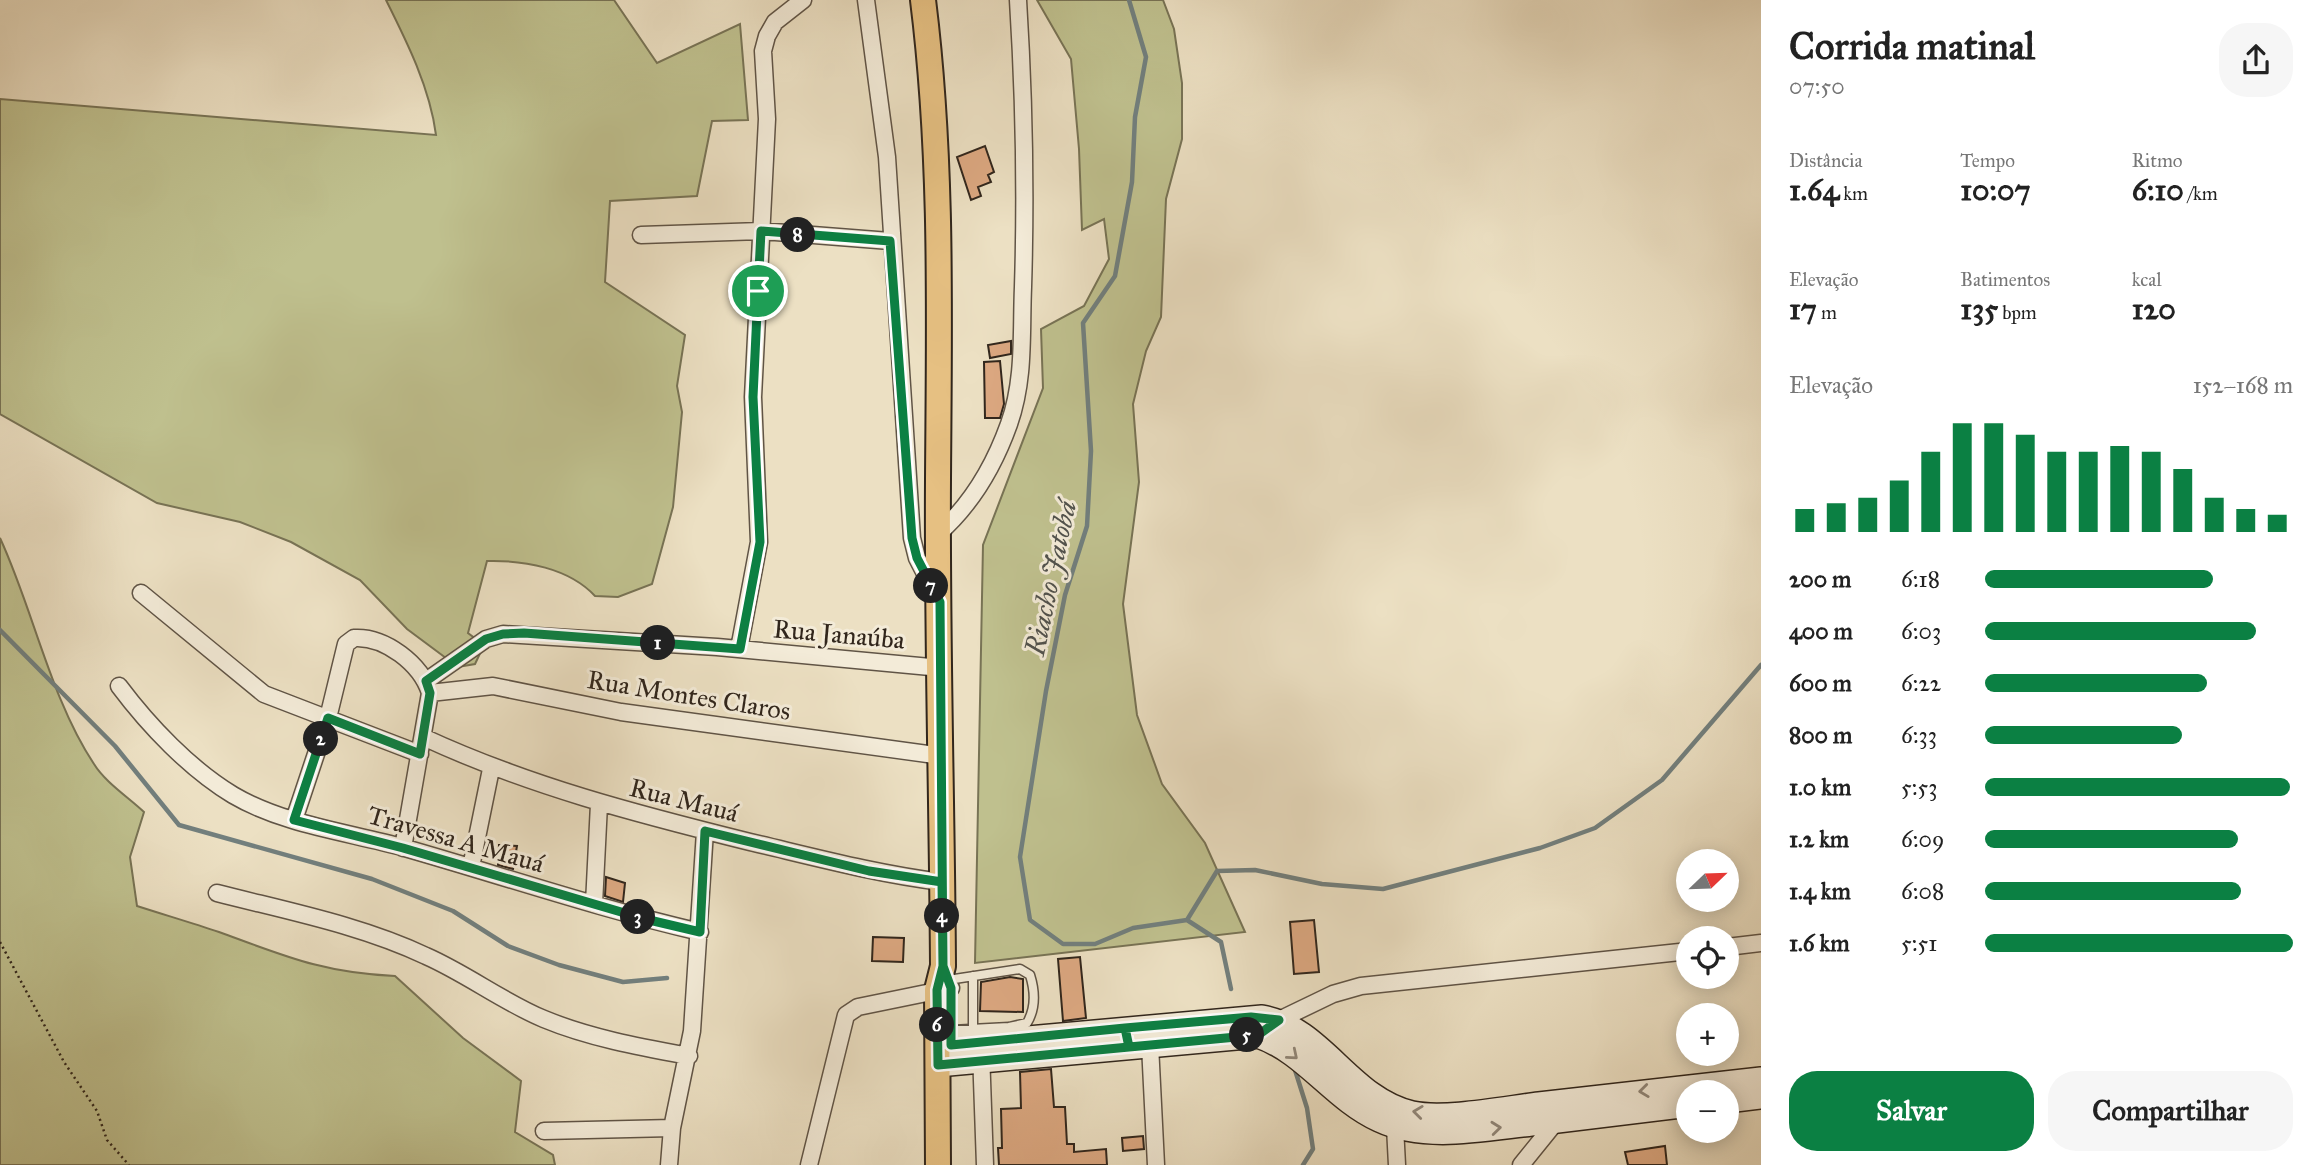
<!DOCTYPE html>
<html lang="pt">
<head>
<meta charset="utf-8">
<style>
	body { margin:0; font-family:"IM FELL Great Primer",serif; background:#f6f6f6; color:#222; height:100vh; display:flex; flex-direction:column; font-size:26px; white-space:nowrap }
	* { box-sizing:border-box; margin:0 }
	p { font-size:23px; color:#767676 }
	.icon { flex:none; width:38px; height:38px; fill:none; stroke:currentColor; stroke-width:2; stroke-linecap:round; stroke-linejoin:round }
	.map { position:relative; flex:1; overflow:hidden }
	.details { display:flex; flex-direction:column; background:#fff; width:560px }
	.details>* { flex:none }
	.needle { width:46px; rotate:67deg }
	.controls { position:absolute; left:1676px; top:849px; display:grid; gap:14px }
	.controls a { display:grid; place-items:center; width:63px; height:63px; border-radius:50%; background:#fff; box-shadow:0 4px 18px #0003; font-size:35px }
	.pin { position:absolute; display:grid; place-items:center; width:60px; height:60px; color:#fff; margin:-30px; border:4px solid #fff; border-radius:50%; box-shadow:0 2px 7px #0007 }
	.km { position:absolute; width:35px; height:35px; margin:-18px; border-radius:50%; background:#222; color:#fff; font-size:19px; line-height:35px; text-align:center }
	.round { display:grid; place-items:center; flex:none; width:74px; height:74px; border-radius:28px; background:#f6f6f6 }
	.headline { display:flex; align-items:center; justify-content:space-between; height:119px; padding:0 28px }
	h1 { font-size:38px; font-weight:800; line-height:52px }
	.figures { display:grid; grid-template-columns:repeat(3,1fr); gap:10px; height:119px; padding:7px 28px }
	.figures div { display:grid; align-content:center }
	.figures b { font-size:30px; font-weight:800 }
	.figures small { font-size:19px; font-weight:400 }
	.figures p { font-size:19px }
	.chart { height:196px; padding:14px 28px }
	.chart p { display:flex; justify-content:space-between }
	.chart svg { width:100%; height:126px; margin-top:7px; stroke:#0b8043; stroke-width:6 }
	.cta { display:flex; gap:14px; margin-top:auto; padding:14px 28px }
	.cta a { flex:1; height:80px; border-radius:28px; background:#0b8043; color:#fff; font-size:28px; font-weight:800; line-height:80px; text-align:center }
	.cta a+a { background:#f6f6f6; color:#222 }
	ul { padding:0 28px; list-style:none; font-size:23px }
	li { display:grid; grid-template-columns:112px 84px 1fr; align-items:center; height:52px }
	li i { height:18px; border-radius:9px; background:#0b8043 }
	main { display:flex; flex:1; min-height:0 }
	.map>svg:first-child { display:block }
	.green { fill:#bfc08e; stroke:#787355; stroke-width:2 }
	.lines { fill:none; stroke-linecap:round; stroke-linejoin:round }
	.stream { stroke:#727f7d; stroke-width:4.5 }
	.building { fill:#dca881; stroke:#31261c; stroke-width:2 }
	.lane-casing { stroke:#605446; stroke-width:11 }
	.street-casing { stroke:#605446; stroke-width:19 }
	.secondary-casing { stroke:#31261c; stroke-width:26 }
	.primary-casing { stroke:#31261c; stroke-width:28 }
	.path { stroke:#31261c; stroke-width:2.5; stroke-dasharray:2 3.5; stroke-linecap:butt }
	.lane { stroke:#f3ebd8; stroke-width:8 }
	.street { stroke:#f3ebd8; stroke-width:16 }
	.secondary { stroke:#f3ebd8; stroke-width:23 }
	.primary { stroke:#e6c082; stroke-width:24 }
	.oneway { stroke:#92887a }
	.route-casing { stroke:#fff; stroke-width:14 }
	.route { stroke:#0b8043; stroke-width:9 }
	.labels { text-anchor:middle; stroke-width:6; stroke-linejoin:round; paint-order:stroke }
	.street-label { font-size:26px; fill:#31261c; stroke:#f3ebd8 }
	.water-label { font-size:28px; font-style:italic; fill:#51524d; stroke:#f3ebd8 }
</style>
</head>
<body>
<main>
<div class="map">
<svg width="1761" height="1165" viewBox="0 0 1761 1165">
	<rect width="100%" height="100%" fill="#ece0c3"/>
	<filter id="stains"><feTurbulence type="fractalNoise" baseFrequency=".00286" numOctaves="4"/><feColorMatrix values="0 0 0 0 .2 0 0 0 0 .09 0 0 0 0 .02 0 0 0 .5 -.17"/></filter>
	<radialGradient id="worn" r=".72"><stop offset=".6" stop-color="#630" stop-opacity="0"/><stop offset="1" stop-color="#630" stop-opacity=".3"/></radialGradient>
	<path class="green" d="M386,0H614L657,63L740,24L748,120L712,121L697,196L610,201L605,282L685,335L677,386L682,412L673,507L652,584L618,597L595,596C569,568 524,560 487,561L468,633L484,645L475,664L458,667L407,629L360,580L291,542L240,522L157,503L0,414V99L436,135C430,88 407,42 386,0Z
		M1037,0H1163L1174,29L1182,83V139L1166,199L1161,317L1146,351L1133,404L1139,482L1123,604L1137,715L1162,784L1205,843L1245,932L975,963L983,545L1043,388L1041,329L1084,306L1109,259L1104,219L1082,230L1079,149L1071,59Z
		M0,538C33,609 51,700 94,764C105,782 128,797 144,812L130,857L137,906C165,915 192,923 219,932C285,956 323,973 395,976L463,1038L521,1081L515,1132L553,1155L555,1165H0Z"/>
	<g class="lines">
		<path class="stream" d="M1129,0L1146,57L1135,117L1132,182L1115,276L1083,323L1091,451L1087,526L1065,595L1046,691L1020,857L1030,920L1063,944H1095L1133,928L1187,920L1221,942L1231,989
			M0,630L115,746L179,825L372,879L453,911L508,946L559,965L623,982L667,978
			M1187,920L1217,871L1255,870L1322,884L1383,889L1540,848L1595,828L1662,780L1761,665
			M1295,1070L1307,1108L1313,1149L1303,1165"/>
	</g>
	<path class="building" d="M985,146L994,172L988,175L991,182L978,187L981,196L971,200L957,157Z
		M1011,341V354L990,358L988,345Z
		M1000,361L1004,404L1000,418H985L984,362Z
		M499,845L517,846L513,869L498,865Z
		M606,877L625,883L623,902L605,896Z
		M1314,920L1319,972L1294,974L1290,922Z
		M873,937L904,938L903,962L872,961Z
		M1080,957L1086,1018L1063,1021L1058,959Z
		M1010,977L1023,979V1012L980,1011L981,982Z
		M1051,1069L1054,1107H1065L1067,1144H1074V1152L1106,1149L1107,1165H999L998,1148H1002L1001,1109L1021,1108L1020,1072Z
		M1143,1136L1144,1149L1123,1151L1122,1138Z
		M1665,1146L1667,1165H1628L1625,1152Z"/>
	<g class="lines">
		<defs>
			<path id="lane" d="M973,976V1029
				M948,980L1020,969L1030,975C1035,991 1036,1008 1027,1023L1009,1027L951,1030"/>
			<path id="street" d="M866,0L887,157L912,538L917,558L936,595
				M641,235L761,231L890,241
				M938,534C972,504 994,466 1009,424C1025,379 1021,333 1023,287C1026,191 1024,96 1018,0
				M141,593L264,694L420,754
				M739,649L759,542L753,397L767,119L763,51L767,36L775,22L803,0
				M426,681L486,639L503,634L717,647L941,668
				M119,686C149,726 190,769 233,795C284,825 348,832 405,848C503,876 600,909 700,932
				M430,693L493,686L621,712L942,756
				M423,737C529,786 637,814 750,842C814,857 877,874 942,882
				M294,820L328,718L346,644L354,638C385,636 421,664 430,693L403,848
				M471,867L491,769
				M217,893C287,911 360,925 426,956C467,974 503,1002 544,1019C590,1038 640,1047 689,1056
				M594,904L599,804
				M1727,947L1761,943
				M1279,1020L1333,994L1361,986L1689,951
				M1150,1045L1156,1165
				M981,1052L985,1165
				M1395,1127L1397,1165
				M544,1131L672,1128
				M669,1165L672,1128L692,1031L705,831
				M809,1165L846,1015L858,1007L951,988
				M1521,1165L1559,1118"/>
			<path id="secondary" d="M938,1046L1262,1017C1323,1028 1350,1099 1412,1113C1445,1120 1505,1108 1539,1104C1613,1095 1687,1087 1761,1079
				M938,1065L1258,1036C1305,1052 1333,1099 1379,1120C1428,1143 1489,1128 1541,1123C1590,1117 1639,1111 1689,1105
				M1727,1101L1761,1097"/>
			<path id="primary" d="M923,0C943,159 939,320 938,480C937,642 942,804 943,966L937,990L938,1165"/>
		</defs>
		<use href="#lane" class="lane-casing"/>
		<use href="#street" class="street-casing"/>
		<use href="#secondary" class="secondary-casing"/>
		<use href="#primary" class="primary-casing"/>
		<path class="path" d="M0,942L64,1062L97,1111L107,1140L129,1165"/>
		<use href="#lane" class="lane"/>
		<use href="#street" class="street"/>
		<use href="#secondary" class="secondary"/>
		<use href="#primary" class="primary"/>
	</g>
	<defs><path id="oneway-chevron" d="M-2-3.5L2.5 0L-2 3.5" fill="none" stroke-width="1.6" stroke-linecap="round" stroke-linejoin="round" transform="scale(1.75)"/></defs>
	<g class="oneway">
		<use href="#oneway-chevron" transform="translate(1293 1055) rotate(40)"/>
		<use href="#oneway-chevron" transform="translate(1644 1091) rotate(173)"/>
		<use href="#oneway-chevron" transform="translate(1418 1112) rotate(-173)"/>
		<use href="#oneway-chevron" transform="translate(1496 1128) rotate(-6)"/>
	</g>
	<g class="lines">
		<defs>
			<path id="route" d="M758,291L753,397L760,542L740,649L524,633L503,634L486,639L426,681L430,693L420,754L328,718L294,820L403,848L645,919L700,932L705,831L869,871L942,882L943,966L951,988V1045L1125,1028L1129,1047L1258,1035L1279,1020L1251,1017L1125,1028L1129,1047L938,1065L937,990L943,966L940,602L917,558L912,538L890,241L761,231L758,291"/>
		</defs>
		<use href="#route" class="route-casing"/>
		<use href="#route" class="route"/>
	</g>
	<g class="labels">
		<g class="street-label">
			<text transform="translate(839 634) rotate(5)" y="9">Rua Janaúba</text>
			<text transform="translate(689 695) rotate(9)" y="9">Rua Montes Claros</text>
			<text transform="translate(684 800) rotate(14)" y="9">Rua Mauá</text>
			<text transform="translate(456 839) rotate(16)" y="9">Travessa A Mauá</text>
		</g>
		<g class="water-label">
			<text transform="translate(1050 578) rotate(-78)" y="10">Riacho Jatobá</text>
		</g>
	</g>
	<rect width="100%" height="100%" filter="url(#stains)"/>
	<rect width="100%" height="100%" fill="url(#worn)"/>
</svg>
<div class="controls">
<a><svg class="needle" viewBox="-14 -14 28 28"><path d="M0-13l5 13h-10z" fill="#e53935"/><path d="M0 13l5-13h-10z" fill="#767676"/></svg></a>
<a><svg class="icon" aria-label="locate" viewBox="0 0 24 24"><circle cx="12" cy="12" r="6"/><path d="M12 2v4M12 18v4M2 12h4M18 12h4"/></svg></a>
<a>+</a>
<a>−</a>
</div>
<div class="pin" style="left:758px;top:291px;background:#1e9e55"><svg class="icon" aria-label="arrive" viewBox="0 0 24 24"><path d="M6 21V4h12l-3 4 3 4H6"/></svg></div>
<b class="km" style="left:658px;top:643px">1</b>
<b class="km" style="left:321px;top:739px">2</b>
<b class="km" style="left:638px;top:917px">3</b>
<b class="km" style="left:942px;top:916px">4</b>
<b class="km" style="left:1247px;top:1035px">5</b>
<b class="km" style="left:937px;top:1025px">6</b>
<b class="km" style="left:931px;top:586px">7</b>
<b class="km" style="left:798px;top:235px">8</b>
</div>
<section class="details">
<div class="headline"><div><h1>Corrida matinal</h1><p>07:50</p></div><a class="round"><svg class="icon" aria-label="share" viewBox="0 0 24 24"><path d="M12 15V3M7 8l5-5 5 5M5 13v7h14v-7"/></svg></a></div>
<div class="figures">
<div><p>Distância</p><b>1.64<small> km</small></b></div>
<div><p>Tempo</p><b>10:07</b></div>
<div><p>Ritmo</p><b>6:10<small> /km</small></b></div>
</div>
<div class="figures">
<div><p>Elevação</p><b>17<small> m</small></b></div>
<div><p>Batimentos</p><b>135<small> bpm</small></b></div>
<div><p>kcal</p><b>120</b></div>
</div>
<div class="chart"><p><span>Elevação</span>152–168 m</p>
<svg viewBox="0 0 160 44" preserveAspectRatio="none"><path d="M5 44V36M15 44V34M25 44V32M35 44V26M45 44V16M55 44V6M65 44V6M75 44V10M85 44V16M95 44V16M105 44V14M115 44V16M125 44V22M135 44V32M145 44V36M155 44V38"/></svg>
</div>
<ul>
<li><b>200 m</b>6:18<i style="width:74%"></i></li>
<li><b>400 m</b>6:03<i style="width:88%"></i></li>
<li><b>600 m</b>6:22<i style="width:72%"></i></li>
<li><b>800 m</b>6:33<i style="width:64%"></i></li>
<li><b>1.0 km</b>5:53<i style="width:99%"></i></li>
<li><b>1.2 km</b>6:09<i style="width:82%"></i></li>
<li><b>1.4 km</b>6:08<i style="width:83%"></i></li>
<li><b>1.6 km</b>5:51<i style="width:100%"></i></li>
</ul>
<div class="cta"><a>Salvar</a><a>Compartilhar</a></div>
</section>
</main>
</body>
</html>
